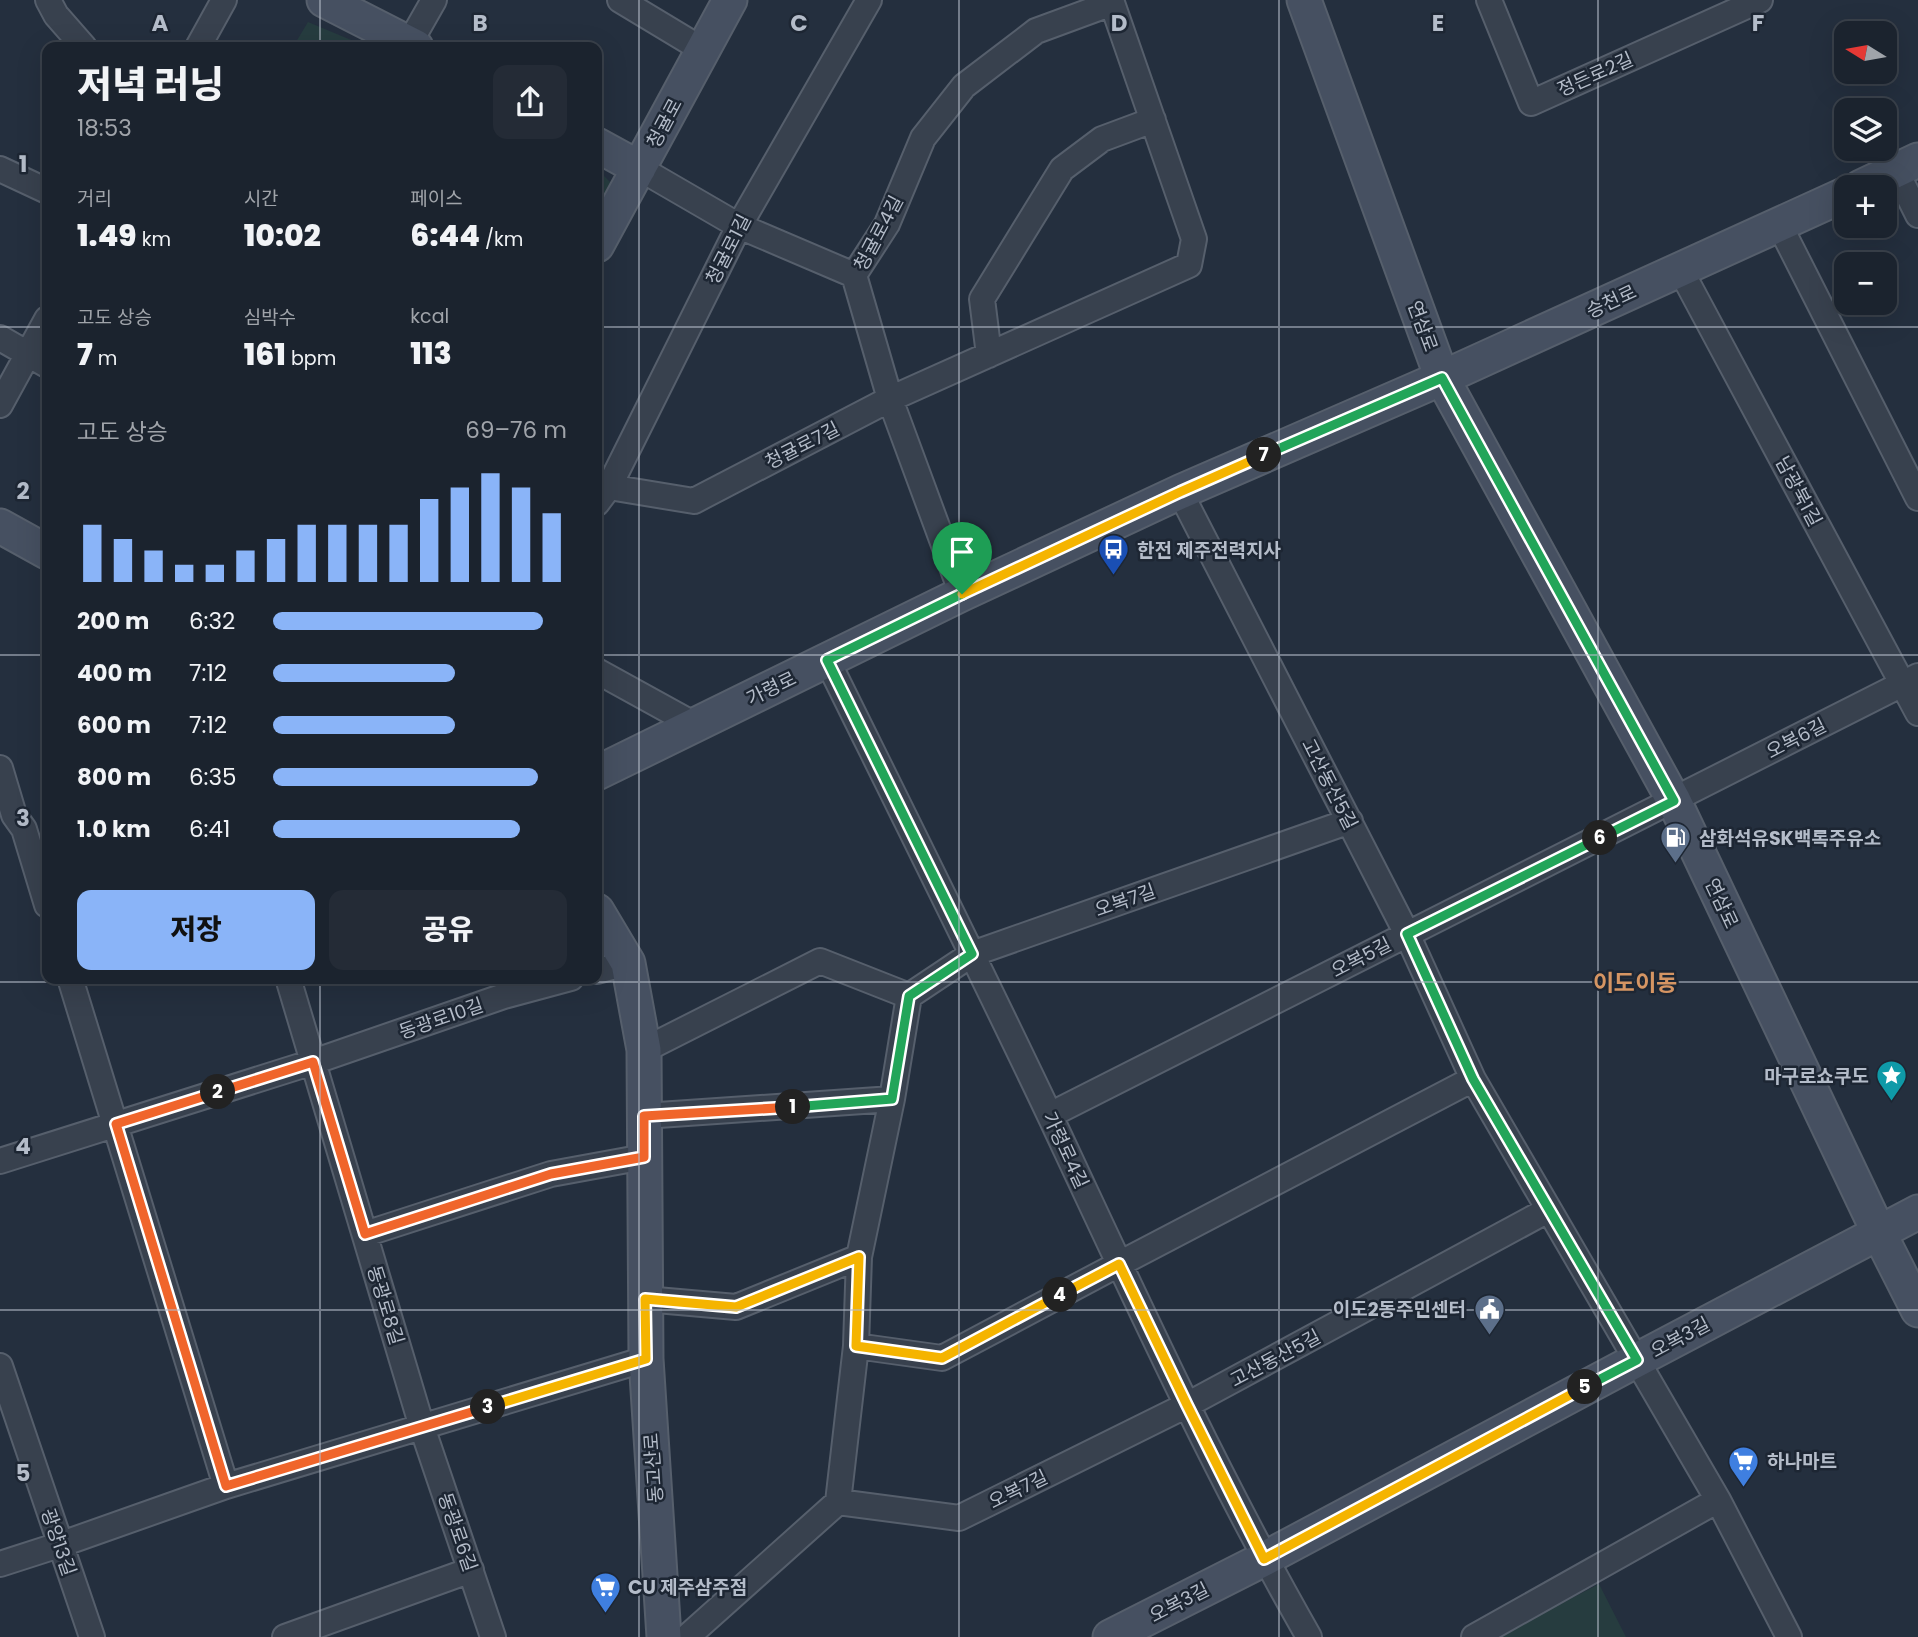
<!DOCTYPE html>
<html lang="ko">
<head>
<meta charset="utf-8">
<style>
	body { margin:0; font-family:Poppins,"Noto Sans KR",sans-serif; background:#242b36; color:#f1f3f6; height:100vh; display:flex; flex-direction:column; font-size:26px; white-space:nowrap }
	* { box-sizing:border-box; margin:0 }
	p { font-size:23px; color:#a0a4aa }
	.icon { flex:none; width:38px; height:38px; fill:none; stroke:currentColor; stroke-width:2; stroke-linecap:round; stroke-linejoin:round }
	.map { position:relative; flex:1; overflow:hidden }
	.panel { position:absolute; left:42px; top:42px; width:560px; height:942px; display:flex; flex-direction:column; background:#1b232e; border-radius:14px; box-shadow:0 7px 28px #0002,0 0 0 2px #39404a }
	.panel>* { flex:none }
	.needle { width:46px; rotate:281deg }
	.fabs { position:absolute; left:1834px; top:21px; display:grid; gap:14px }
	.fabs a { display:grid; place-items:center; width:63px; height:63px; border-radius:14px; background:#1b232e; box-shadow:0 7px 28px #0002,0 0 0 2px #39404a; font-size:35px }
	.pin { position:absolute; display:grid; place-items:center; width:60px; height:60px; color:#fff; margin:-72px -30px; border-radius:50% 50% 50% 0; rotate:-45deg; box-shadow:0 0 7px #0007 }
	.pin .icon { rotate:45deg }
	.km { position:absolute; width:35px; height:35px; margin:-18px; border-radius:50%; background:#222; color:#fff; font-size:19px; line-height:35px; text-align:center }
	.round { display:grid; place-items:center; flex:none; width:74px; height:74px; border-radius:14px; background:#242b36 }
	.headline { display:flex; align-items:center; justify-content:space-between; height:119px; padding:0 35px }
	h1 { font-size:38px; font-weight:800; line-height:52px }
	.figures { display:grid; grid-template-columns:repeat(3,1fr); gap:10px; height:119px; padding:7px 35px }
	.figures div { display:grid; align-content:center }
	.figures b { font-size:30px; font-weight:800 }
	.figures small { font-size:19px; font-weight:400 }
	.figures p { font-size:19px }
	.chart { height:196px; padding:14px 35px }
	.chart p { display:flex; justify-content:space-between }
	.chart svg { width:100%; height:126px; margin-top:7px; stroke:#8ab4f8; stroke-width:6 }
	.button { display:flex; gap:14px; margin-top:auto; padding:14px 35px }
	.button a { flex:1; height:80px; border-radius:14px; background:#8ab4f8; color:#111; font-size:28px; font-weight:800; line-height:80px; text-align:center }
	.button a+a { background:#242b36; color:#f1f3f6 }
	ul { padding:0 35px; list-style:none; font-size:23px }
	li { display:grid; grid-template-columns:112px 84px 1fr; align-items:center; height:52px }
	li i { height:18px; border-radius:9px; background:#8ab4f8 }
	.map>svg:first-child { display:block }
	.green { fill:#263c3f }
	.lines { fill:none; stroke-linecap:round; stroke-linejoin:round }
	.street-casing { stroke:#565f6c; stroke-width:28 }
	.secondary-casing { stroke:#565f6c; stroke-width:37 }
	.street { stroke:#38414e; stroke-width:24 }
	.secondary { stroke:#465061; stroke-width:33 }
	.split-1-casing { stroke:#fff; stroke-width:14 }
	.split-2-casing { stroke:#fff; stroke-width:14 }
	.split-3-casing { stroke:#fff; stroke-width:14 }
	.split-4-casing { stroke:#fff; stroke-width:14 }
	.split-5-casing { stroke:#fff; stroke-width:14 }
	.split-6-casing { stroke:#fff; stroke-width:14 }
	.split-7-casing { stroke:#fff; stroke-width:14 }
	.split-8-casing { stroke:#fff; stroke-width:14 }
	.split-1 { stroke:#22a559; stroke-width:9 }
	.split-2 { stroke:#f0652b; stroke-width:9 }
	.split-3 { stroke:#f0652b; stroke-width:9 }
	.split-4 { stroke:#f5b400; stroke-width:9 }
	.split-5 { stroke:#f5b400; stroke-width:9 }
	.split-6 { stroke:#22a559; stroke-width:9 }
	.split-7 { stroke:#22a559; stroke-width:9 }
	.split-8 { stroke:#f5b400; stroke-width:9 }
	.grid { fill:none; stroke:#b4bcc9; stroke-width:2; stroke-opacity:0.55 }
	.labels { text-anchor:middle; stroke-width:5; stroke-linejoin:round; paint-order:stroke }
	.street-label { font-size:19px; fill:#b4bcc9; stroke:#1d2633 }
	.poi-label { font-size:19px; font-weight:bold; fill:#b4bcc9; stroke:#1d2633; text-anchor:start }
	.quarter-label { font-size:23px; font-weight:bold; fill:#d59563; stroke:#1d2633 }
	.grid-label { font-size:23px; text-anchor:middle; font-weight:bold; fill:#b4bcc9; stroke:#1d2633; stroke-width:5; stroke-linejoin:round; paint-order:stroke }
</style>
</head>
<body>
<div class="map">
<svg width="1918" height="1637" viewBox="0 0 1918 1637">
	<rect width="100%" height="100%" fill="#242f3e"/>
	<path class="green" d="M308,22L368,47H293Z
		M597,169L615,187L597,219Z
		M1599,1584L1626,1637H1497Z"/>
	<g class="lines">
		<defs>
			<path id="street" d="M48,0L56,15L84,47
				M620,0L703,50
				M1489,0L1531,103L1760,0
				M409,44L434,0
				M198,47L224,0
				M639,168L739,226L854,275
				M0,169L47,191
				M1896,171L1918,215
				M1780,226L1918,498
				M1680,269L1918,713
				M0,338L47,365
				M989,355L982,299L1062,169L1102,139L1153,120
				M0,405L47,319
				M609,487L694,501L890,399L1189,265L1194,239L1111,0
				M1180,492L1407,934L1473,1079L1718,1500L1789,1637
				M597,503L609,487L739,226L869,0
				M962,594L890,399L854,275L887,224L923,138L964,86L1036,31L1112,3
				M827,660C902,812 978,964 1051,1118C1133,1293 1213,1469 1309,1637
				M597,671L695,725
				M0,768L14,815L24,829L47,905
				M597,971L628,963
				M70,978L226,1486
				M288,978L422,1427L493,1637
				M909,996L972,954L1350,821
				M644,1050L820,961L909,996L892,1099L859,1257L856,1346L838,1502
				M1050,1115L1918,676
				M644,1116L892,1099
				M0,1161L313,1062L504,996L571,978
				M365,1234L551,1174L644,1157
				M645,1299L736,1307L859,1257
				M856,1346L942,1358L1119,1264L1473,1079
				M0,1366L92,1637
				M0,1564L59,1545L226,1486L646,1359
				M285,1637L471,1570
				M687,1637L838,1502L959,1518L1187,1405L1548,1210
				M1474,1637L1718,1500"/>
			<path id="secondary" d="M324,0L416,47
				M1304,0L1442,378L1674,801L1879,1233L1918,1310
				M597,145L639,168
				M1861,187L1918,160
				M597,245L730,0
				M0,526L47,552
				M597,773L962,594L1180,492L1442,378L1846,194
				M597,911L628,963L644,1050L646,1359L664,1637
				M1110,1637L1264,1559L1637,1360L1918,1212"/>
		</defs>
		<use href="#street" class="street-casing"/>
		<use href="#secondary" class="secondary-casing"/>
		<use href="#street" class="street"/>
		<use href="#secondary" class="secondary"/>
	</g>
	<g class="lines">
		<defs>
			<path id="split-1" d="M793,1107L892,1099L909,996L972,954L827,660L962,594"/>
			<path id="split-2" d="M218,1092L313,1062L365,1234L551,1174L644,1157V1116L793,1107"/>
			<path id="split-3" d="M218,1092L116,1124L226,1486L488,1407"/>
			<path id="split-4" d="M488,1407L646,1359L645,1299L736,1307L859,1257L856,1346L942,1358L1060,1295"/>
			<path id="split-5" d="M1060,1295L1119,1264L1187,1405L1264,1559L1585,1387"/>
			<path id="split-6" d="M1585,1387L1637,1360L1473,1079L1407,934L1600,838"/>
			<path id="split-7" d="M1264,455L1442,378L1674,801L1600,838"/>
			<path id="split-8" d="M962,594L1180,492L1264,455"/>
		</defs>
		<use href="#split-1" class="split-1-casing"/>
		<use href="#split-2" class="split-2-casing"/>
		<use href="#split-3" class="split-3-casing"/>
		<use href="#split-4" class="split-4-casing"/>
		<use href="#split-5" class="split-5-casing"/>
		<use href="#split-6" class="split-6-casing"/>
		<use href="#split-7" class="split-7-casing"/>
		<use href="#split-8" class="split-8-casing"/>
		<use href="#split-1" class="split-1"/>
		<use href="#split-2" class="split-2"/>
		<use href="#split-3" class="split-3"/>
		<use href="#split-4" class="split-4"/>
		<use href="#split-5" class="split-5"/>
		<use href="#split-6" class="split-6"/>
		<use href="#split-7" class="split-7"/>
		<use href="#split-8" class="split-8"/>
	</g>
	<path class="grid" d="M320,0V47M639,0V1637M959,0V1637M1279,0V1637M1598,0V1637M0,327H47M597,327H1918M0,655H47M597,655H1918M320,978V1637M0,982H1918M0,1310H1918"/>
	<defs>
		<symbol id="bus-pin" viewBox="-11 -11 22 30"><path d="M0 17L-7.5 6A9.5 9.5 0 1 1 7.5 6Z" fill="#1a4fb4" stroke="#1d2633"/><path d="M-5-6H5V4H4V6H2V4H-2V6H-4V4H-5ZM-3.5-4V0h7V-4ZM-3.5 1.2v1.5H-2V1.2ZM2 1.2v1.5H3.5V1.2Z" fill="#fff"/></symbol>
		<symbol id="fuel-pin" viewBox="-11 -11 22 30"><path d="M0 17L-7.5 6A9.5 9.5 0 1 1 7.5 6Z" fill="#5c6f8a" stroke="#1d2633"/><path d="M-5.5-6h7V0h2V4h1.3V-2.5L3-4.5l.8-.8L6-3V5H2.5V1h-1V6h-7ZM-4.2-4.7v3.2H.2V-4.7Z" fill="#fff"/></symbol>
		<symbol id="sight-pin" viewBox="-11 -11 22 30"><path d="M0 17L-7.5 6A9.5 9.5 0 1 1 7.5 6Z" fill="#0f9aa8" stroke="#1d2633"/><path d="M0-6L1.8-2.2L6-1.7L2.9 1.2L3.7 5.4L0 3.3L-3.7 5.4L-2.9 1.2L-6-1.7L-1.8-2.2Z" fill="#fff"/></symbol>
		<symbol id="civic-pin" viewBox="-11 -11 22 30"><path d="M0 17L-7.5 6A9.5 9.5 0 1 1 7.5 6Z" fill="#5c6f8a" stroke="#1d2633"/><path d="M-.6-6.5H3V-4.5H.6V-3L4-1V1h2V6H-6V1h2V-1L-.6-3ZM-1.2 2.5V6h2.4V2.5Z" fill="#fff"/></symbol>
		<symbol id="supermarket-pin" viewBox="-11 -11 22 30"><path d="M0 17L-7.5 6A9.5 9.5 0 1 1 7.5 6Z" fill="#3f7fe0" stroke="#1d2633"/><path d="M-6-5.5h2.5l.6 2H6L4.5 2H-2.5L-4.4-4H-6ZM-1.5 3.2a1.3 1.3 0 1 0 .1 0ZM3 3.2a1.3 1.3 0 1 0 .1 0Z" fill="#fff"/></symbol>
	</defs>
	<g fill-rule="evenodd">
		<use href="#bus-pin" x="1096" y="532" width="35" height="47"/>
		<use href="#fuel-pin" x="1658" y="820" width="35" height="47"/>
		<use href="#sight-pin" x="1874" y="1058" width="35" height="47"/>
		<use href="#civic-pin" x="1472" y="1292" width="35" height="47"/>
		<use href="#supermarket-pin" x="1726" y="1444" width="35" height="47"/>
		<use href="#supermarket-pin" x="588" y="1570" width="35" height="47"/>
	</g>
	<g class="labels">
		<g class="street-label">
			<text transform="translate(1595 74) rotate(-24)" y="7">정든로2길</text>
			<text transform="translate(664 123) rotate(-62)" y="7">청귤로</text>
			<text transform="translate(878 233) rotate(-62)" y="7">청귤로4길</text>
			<text transform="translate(728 249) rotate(-63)" y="7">청귤로1길</text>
			<text transform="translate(1611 301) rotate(-25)" y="7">승천로</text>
			<text transform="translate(1423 326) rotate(70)" y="7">연삼로</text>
			<text transform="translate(802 445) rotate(-27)" y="7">청귤로7길</text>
			<text transform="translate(1799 491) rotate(62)" y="7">남광북1길</text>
			<text transform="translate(771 688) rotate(-26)" y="7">가령로</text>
			<text transform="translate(1796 738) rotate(-27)" y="7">오복6길</text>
			<text transform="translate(1330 784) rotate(63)" y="7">고산동산5길</text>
			<text transform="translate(1125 900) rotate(-19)" y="7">오복7길</text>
			<text transform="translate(1722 903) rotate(65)" y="7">연삼로</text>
			<text transform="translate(1361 957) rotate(-27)" y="7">오복5길</text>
			<text transform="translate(441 1018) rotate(-19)" y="7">동광로10길</text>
			<text transform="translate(1066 1150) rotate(65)" y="7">가령로4길</text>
			<text transform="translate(386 1305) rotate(73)" y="7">동광로8길</text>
			<text transform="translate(1680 1337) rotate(-28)" y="7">오복3길</text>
			<text transform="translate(1275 1358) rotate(-28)" y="7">고산동산5길</text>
			<text transform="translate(653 1468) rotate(-94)" y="7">동고산로</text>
			<text transform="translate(1018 1489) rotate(-26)" y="7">오복7길</text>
			<text transform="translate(458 1532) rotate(71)" y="7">동광로6길</text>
			<text transform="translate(59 1542) rotate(71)" y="7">광양13길</text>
			<text transform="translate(1179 1602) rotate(-27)" y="7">오복3길</text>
		</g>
		<g class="poi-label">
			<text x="1137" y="557">한전 제주전력지사</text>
			<text x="1699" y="845">삼화석유SK백록주유소</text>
			<text x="1869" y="1083" text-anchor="end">마구로쇼쿠도</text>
			<text x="1466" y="1316" text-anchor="end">이도2동주민센터</text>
			<text x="1767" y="1468">하나마트</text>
			<text x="628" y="1594">CU 제주삼주점</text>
		</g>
		<g class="quarter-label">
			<text x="1635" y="991">이도이동</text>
		</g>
	</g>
	<g class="grid-label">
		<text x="160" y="31">A</text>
		<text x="480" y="31">B</text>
		<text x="799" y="31">C</text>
		<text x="1119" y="31">D</text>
		<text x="1438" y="31">E</text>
		<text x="1758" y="31">F</text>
		<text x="23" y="172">1</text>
		<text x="23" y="499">2</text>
		<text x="23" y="826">3</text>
		<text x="23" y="1154">4</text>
		<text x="23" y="1481">5</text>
	</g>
</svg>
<div class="fabs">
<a><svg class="needle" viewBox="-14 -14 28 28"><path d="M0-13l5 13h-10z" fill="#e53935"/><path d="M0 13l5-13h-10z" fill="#a0a4aa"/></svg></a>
<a><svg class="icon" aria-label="layers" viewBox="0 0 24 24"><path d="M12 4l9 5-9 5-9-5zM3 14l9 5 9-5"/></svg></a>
<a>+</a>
<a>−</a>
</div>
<div class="pin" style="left:962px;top:594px;background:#1e9e55"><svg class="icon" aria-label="arrive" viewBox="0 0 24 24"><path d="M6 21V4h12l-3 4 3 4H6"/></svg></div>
<b class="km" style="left:793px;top:1107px">1</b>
<b class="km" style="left:218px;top:1092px">2</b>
<b class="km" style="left:488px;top:1407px">3</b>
<b class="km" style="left:1060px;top:1295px">4</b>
<b class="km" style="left:1585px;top:1387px">5</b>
<b class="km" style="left:1600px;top:838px">6</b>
<b class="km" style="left:1264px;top:455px">7</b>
<section class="panel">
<div class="headline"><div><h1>저녁 러닝</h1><p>18:53</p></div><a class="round"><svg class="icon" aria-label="share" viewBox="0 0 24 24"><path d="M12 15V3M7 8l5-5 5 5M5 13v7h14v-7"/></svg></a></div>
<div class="figures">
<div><p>거리</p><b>1.49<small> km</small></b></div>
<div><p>시간</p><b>10:02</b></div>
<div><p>페이스</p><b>6:44<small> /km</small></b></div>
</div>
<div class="figures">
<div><p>고도 상승</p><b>7<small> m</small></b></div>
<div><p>심박수</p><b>161<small> bpm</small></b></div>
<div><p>kcal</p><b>113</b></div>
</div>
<div class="chart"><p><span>고도 상승</span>69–76 m</p>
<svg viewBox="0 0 160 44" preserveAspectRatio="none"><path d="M5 44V24M15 44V29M25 44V33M35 44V38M45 44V38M55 44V33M65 44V29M75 44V24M85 44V24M95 44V24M105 44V24M115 44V15M125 44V11M135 44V6M145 44V11M155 44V20"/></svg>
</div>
<ul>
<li><b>200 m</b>6:32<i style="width:92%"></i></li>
<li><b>400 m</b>7:12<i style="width:62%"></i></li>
<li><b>600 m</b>7:12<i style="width:62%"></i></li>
<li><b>800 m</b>6:35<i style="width:90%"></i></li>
<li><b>1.0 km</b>6:41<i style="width:84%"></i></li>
</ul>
<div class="button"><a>저장</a><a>공유</a></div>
</section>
</div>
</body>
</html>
